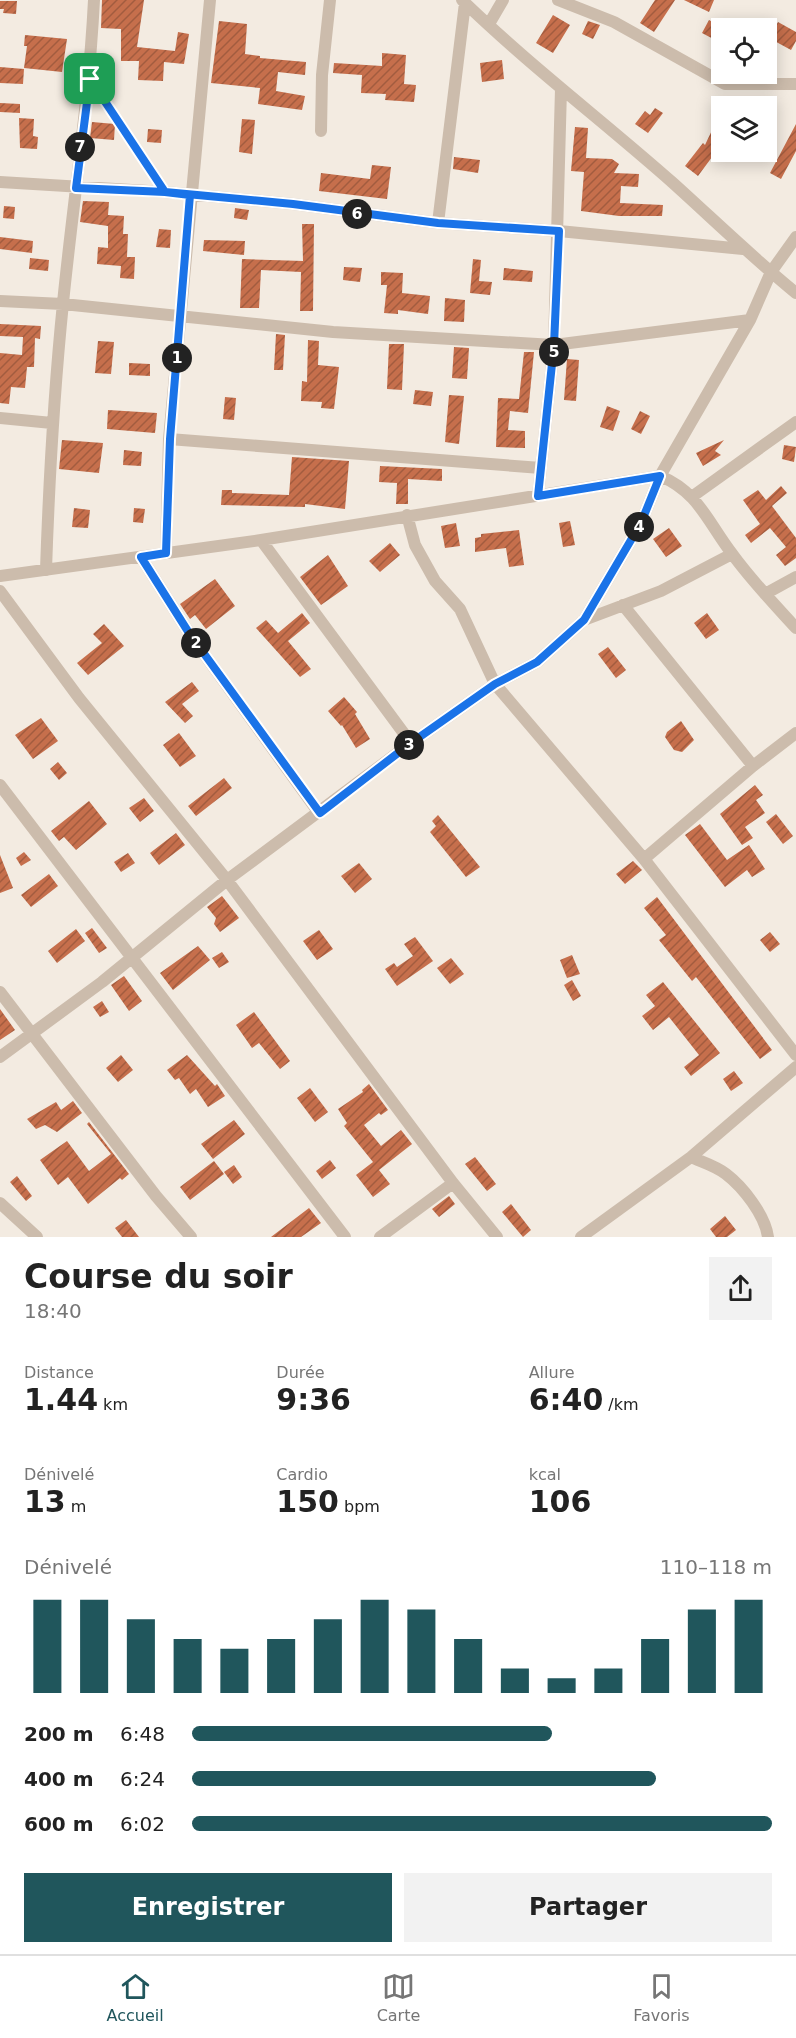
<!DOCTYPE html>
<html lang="fr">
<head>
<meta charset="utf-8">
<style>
	body { margin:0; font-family:"DejaVu Sans",sans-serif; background:#f2f2f2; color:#222; height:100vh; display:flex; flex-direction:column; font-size:22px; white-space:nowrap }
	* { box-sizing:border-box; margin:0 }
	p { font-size:20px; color:#767676 }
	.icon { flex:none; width:33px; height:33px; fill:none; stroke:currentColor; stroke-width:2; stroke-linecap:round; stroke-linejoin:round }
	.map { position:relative; height:1237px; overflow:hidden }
	.details { display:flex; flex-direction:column; background:#fff; flex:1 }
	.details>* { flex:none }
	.controls { position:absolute; left:711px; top:18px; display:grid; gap:12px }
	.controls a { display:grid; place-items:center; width:66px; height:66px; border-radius:0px; background:#fff; box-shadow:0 3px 15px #0003; font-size:30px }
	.pin { position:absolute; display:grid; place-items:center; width:51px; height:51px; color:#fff; margin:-26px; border-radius:12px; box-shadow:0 3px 9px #0006 }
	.km { position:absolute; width:30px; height:30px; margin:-15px; border-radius:50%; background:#222; color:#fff; font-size:16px; line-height:30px; text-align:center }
	.round { display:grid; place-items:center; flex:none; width:63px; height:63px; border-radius:0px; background:#f2f2f2 }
	.headline { display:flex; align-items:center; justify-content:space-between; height:102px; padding:0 24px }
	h1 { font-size:33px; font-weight:700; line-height:45px }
	.metrics { display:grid; grid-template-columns:repeat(3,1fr); gap:9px; height:102px; padding:6px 24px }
	.metrics div { display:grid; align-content:center }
	.metrics b { font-size:30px; font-weight:700 }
	.metrics small { font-size:16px; font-weight:400 }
	.metrics p { font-size:16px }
	.chart { height:168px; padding:12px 24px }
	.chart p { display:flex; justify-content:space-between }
	.chart svg { width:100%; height:108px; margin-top:6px; stroke:#20565c; stroke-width:6 }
	.cta { display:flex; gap:12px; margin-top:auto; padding:12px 24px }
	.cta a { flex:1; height:69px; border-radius:0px; background:#20565c; color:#fff; font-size:24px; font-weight:700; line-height:69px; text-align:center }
	.cta a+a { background:#f2f2f2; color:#222 }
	ul { padding:0 24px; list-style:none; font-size:20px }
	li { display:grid; grid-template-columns:96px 72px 1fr; align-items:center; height:45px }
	li i { height:15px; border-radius:8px; background:#20565c }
	.tab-bar { display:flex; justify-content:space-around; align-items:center; height:84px; border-top:2px solid #e0e0e0; background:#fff; font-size:16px; color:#767676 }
	.tab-bar a { display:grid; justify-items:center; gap:3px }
	.tab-bar .current { color:#20565c }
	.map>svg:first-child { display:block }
	.building { fill:url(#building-hatch) }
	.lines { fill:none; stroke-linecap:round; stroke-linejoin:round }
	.path { stroke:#b8a696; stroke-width:2; stroke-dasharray:3 3; stroke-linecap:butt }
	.minor { stroke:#ccbcac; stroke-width:12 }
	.route-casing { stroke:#fff; stroke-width:12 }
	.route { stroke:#1a73e8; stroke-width:8 }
</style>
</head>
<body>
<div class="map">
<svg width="796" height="1237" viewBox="0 0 796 1237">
	<defs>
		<pattern id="building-hatch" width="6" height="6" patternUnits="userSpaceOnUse" patternTransform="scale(1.5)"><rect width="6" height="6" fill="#c66f4c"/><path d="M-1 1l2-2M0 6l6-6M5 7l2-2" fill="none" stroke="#a25c3f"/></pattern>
	</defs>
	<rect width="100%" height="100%" fill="#f3ebe1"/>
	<path class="building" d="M102,0H144L137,47L175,51L178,32L189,34L184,64L164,62L163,81L138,80L139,61H121V29L101,28Z
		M655,0H675L654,32L640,23Z
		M684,0H714L709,12Z
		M0,1H17L16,14L3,13L4,9H0Z
		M553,15L570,25L553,53L536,43Z
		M709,20L722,27L719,42L702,33Z
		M219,21L247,24L245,54L260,56V58L306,62L305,75L278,72L276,91L305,96L302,110L258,104L260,88L211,83Z
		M588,21L600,25L593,39L582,34Z
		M778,22L796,32V41L791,50L769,38Z
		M25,35L67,39L62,72L24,68L27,46H24Z
		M382,53L406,55L404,84L416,85L414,102L385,100L386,94L361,93L362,75L333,73L334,63L382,66Z
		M502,60L504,79L482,82L480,63Z
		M0,67L24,69L23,84L0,83Z
		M0,103L20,104V113L0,112Z
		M655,108L663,113L648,133L635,124L645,111L650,115Z
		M722,109V137L715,153L698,176L685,166L703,143L705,145Z
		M19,118L34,119L33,136L38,137L37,149L20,148Z
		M242,119L255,120L252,154L239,152Z
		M92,122L115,124L114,140L90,138Z
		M796,124V151L781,179L770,173Z
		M575,127L588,128L586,158L612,159L619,164L614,173L639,174L638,187L621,186L620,203L663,205L662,216H619L581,211L584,172L571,171Z
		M148,129L162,130L161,143L147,142Z
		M454,157L480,160L478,173L453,169Z
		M372,165L391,167L387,199L319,191L321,173L370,179Z
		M83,201L109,202L108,215L124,216L123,234H128L127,257H135L134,279L120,278L121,266L97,264L98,247L108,248V226L80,222Z
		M4,206L15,207L14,219L3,218Z
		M235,208L249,210L247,220L234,218Z
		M302,224H314L313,311H300L301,272L261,270L259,308H240L242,259L303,261Z
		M159,229L171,230L170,248L156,247Z
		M0,237L33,241L32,253L0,249Z
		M204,240L245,241L244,255L203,251Z
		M30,258L49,260L48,271L29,269Z
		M473,259L481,260L479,281L492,282L490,295L470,293Z
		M344,267L362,268L360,282L343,280Z
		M504,268L533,271L532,282L503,280Z
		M381,272L403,273L402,293L430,296L428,314L398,310V314L384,313L387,285H381Z
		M445,298L465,300L464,322L444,321Z
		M0,324L41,326L40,339L35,338L34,367H27L25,388L11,387L9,404L0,403V353L22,355L23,337L0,336Z
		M276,334L285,335L283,370H274Z
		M308,340L319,341L318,365L339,367L334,409L321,408L322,402L301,401L302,381L307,382Z
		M98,341L114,342L111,374L95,373Z
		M389,344H404L402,390L387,389Z
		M454,347L469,348L467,379L452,378Z
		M524,352H534L528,413L510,411L508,430L525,431V448L496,447L498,398L519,399Z
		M567,359L579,360L576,401L564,400Z
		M129,363L150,364V376L129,375Z
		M415,390L433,392L431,406L413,404Z
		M449,395L464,396L459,444L445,442Z
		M225,397L236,398L234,420L223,419Z
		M607,406L620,411L613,431L600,427Z
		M108,410L157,413L155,433L107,429Z
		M640,411L650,416L641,434L631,429Z
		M62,440L103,443L99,473L59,469Z
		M724,440L715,451L721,455L703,466L696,453Z
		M784,445L796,447L794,462L782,459Z
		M124,450L142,452L141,466L123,465Z
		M292,457L349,461L345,509L305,504V507L221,505L222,490H232V493L289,495Z
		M380,466L442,469V481L408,479V504H396L397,483L379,482Z
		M781,486L787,493L772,506L796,538V558L785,566L776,555L786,547L770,528L751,543L745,535L760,524L743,500L758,490L766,500Z
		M74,508L90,510L88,528L72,527Z
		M134,508L145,509L143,523L133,522Z
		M570,521L575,545L563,547L559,523Z
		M456,523L460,546L445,548L441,526Z
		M669,528L682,546L666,557L653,539Z
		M519,530L524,565L509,567L506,548L475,552V538L481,537V534Z
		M390,543L400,555L380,572L369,561Z
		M328,555L348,586L321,605L300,577Z
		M215,579L235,606L206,629L195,615L190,619L180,604Z
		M302,613L310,623L288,641L311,669L300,677L256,628L266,620L278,633Z
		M707,613L719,630L706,639L694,623Z
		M104,624L124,646L88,675L77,663L102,643L93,634Z
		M608,647L626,670L616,678L598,654Z
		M192,682L199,691L182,704L193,716L185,723L165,702Z
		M344,697L357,712L355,714L370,739L356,748L342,725L341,726L328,711Z
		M41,718L58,741L33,759L15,735Z
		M681,721L694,740L682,752L674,750L665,737L667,732Z
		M179,733L196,756L180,767L163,745Z
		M58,762L67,773L59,780L50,769Z
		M224,778L232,788L196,816L188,806Z
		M755,785L763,795L756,800L765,813L745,827L753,838L742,845L720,814Z
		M144,798L154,811L140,822L129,808Z
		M89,801L107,824L76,850L64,837L59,841L51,831Z
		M776,814L793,836L783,844L766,822Z
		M438,815L480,867L466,877L430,832L436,826L432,821Z
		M700,824L727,860L749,845L765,869L752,877L747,870L725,887L685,835Z
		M176,833L185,845L159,865L150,853Z
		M24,852L31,860L21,866L16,858Z
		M128,853L135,863L121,872L114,862Z
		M0,855L13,888L0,893Z
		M633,861L642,870L625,884L616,874Z
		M359,863L372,879L355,893L341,876Z
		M49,874L58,886L31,907L21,895Z
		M222,896L239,918L220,932L214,924L216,918L207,907Z
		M657,897L772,1050L760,1059L696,977L692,981L659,940L666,935L644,908Z
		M92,928L107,948L99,953L85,933Z
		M76,929L85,941L57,963L48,951Z
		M319,930L333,949L317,960L303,941Z
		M770,932L780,944L770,952L760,940Z
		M415,937L433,961L397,986L385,969L394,963L397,967L413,956L404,944Z
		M198,946L210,960L173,990L160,973Z
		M222,952L229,962L219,968L212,958Z
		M572,955L580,974L567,978L560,960Z
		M451,958L464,974L450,984L437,968Z
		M124,976L142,1001L129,1011L111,985Z
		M572,980L581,996L573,1001L564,985Z
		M663,982L720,1053L691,1076L684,1067L699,1055L669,1017L653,1030L642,1016L655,1006L646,995Z
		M102,1001L109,1012L100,1017L93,1007Z
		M0,1009L15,1030L0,1040Z
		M254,1012L290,1061L280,1069L259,1043L252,1048L236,1025Z
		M121,1055L133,1070L118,1082L106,1068Z
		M187,1055L215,1086L217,1084L225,1096L208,1107L196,1089L190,1094L179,1078L175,1080L167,1070Z
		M734,1071L743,1083L731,1091L723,1079Z
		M369,1084L388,1110L381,1115L379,1113L364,1125L381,1146L401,1130L412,1144L379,1170L390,1184L373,1197L356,1175L373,1162L344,1126L347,1123L338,1109L363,1092L362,1090Z
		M310,1088L328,1112L315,1122L297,1098Z
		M73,1101L82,1113L57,1132L45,1125L36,1129L27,1119L56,1102L61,1110Z
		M234,1120L245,1134L213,1159L201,1144Z
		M89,1122L129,1174L122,1180L120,1178L88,1204L68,1177L58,1185L40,1160L67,1141L89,1171L111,1154L87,1124Z
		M475,1157L496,1184L487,1191L465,1164Z
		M330,1160L336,1168L322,1179L316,1171Z
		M214,1161L224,1174L190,1200L180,1187Z
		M234,1165L242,1177L233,1184L224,1172Z
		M17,1176L32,1196L26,1201L10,1182Z
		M449,1196L455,1204L439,1217L432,1209Z
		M511,1204L531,1230L523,1237L502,1212Z
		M309,1208L321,1223L301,1237H271Z
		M725,1216L736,1230L727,1237H716L710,1229Z
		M126,1220L139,1237H122L115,1228Z"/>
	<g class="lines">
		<path class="path" d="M99,92L157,179"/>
		<path class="minor" d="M462,0C529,65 603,121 673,183C714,220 753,258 796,293
			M558,0L614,22L725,84H796
			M489,24L503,0
			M321,131L322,75L330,0
			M0,182L165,192L293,204L438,223L559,231L743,249
			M438,223L465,3
			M0,301L63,304L333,332L554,345L750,320
			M0,418L52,423
			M169,439L541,468
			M538,496L554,345L561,89
			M693,496L796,422
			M407,515L415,545L435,581L460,609L495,684L644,859L796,1055
			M261,540L411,743
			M166,553L169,439L210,0
			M141,557L189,633L319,813
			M46,570C49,481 54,392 63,303C73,202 89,101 94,0
			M0,576L261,540L660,476L750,320L771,272L796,237
			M0,591L79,698L227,880L453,1183L497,1237
			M765,594L796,577
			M623,605L753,766
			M584,620L661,591L732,554
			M0,785L345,1237
			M644,859L753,766L796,733
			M0,992L156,1196L191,1237
			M0,1057L102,982L227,880L411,743L495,684L537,662L584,620L641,523L660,476C699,492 708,523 733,555C752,581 774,604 796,628
			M691,1157C702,1162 716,1166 726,1174C743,1187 765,1215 768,1237
			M0,1203L37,1237
			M380,1237L453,1183
			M581,1237L691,1157L796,1067"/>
	</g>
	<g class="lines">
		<defs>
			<path id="route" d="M90,79L165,192L190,195L170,439L166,553L141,557L189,633L320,813L411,743L495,684L537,662L584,620L641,523L660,476L538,496L554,345L559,231L438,223L293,204L165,192L76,188L90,79"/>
		</defs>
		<use href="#route" class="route-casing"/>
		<use href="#route" class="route"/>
	</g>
</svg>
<div class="controls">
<a><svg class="icon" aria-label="locate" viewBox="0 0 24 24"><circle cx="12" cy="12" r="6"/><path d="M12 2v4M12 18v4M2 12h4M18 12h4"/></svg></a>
<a><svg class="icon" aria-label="layers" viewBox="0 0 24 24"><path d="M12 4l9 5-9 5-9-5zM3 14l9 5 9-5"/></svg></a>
</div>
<div class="pin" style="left:90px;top:79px;background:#1e9e55"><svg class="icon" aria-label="arrive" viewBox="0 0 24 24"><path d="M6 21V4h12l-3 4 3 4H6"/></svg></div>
<b class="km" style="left:177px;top:358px">1</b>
<b class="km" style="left:196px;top:643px">2</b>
<b class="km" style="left:409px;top:745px">3</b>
<b class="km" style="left:639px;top:527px">4</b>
<b class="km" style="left:554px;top:352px">5</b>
<b class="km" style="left:357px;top:214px">6</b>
<b class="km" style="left:80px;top:147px">7</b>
</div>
<section class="details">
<div class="headline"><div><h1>Course du soir</h1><p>18:40</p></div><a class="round"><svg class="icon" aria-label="share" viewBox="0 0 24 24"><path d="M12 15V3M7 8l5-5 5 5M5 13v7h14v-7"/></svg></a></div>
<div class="metrics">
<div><p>Distance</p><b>1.44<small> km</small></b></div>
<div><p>Durée</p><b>9:36</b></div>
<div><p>Allure</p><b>6:40<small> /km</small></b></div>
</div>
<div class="metrics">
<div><p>Dénivelé</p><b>13<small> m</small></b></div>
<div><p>Cardio</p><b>150<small> bpm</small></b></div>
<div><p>kcal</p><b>106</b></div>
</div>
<div class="chart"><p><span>Dénivelé</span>110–118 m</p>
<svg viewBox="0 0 160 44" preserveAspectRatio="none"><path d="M5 44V6M15 44V6M25 44V14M35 44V22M45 44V26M55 44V22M65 44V14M75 44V6M85 44V10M95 44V22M105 44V34M115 44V38M125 44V34M135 44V22M145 44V10M155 44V6"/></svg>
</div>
<ul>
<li><b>200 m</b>6:48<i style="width:62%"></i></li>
<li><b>400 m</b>6:24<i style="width:80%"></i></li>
<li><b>600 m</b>6:02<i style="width:100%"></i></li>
</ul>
<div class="cta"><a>Enregistrer</a><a>Partager</a></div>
</section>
<nav class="tab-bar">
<a class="current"><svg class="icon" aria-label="home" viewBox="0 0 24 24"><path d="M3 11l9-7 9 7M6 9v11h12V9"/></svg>Accueil</a>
<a><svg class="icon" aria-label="map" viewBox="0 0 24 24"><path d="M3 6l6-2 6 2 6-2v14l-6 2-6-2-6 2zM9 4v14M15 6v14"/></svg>Carte</a>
<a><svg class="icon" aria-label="saved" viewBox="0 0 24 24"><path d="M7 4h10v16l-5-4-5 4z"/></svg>Favoris</a>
</nav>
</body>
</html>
